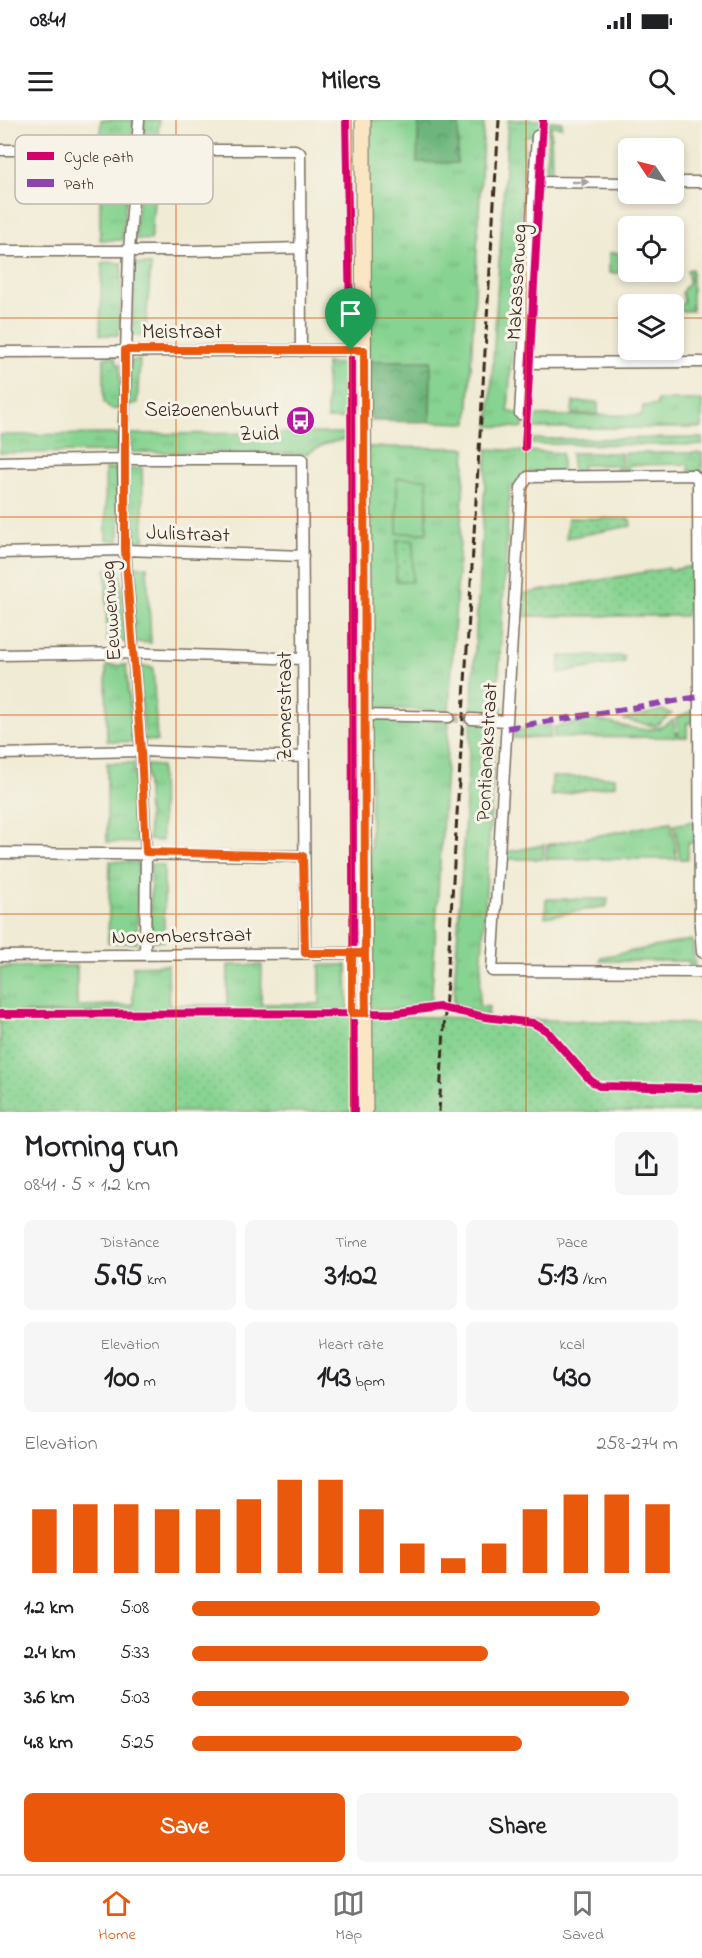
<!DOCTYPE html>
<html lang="en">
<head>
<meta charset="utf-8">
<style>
	body { margin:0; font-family:"Indie Flower",sans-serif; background:#f6f6f6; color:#202124; height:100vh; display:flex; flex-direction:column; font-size:22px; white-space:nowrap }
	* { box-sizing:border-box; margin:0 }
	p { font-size:20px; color:#757577 }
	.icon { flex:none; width:33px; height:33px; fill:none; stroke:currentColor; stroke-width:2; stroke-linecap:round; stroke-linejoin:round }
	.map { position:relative; height:992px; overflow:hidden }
	.side { display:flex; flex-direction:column; background:#fff; flex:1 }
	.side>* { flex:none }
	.needle { width:39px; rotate:305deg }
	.fabs { position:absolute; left:618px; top:18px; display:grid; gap:12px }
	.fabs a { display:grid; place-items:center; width:66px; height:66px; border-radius:9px; background:#fff; box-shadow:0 3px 9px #0003; font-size:30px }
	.pin { position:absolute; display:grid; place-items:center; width:51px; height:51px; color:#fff; margin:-62px -26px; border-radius:50% 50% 50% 0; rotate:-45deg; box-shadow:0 0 6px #0007 }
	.pin .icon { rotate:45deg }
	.round { display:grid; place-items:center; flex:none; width:63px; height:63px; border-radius:9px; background:#f6f6f6 }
	.overview { display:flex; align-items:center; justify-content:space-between; height:102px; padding:0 24px }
	h1 { font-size:33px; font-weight:700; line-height:45px }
	.figures { display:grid; grid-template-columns:repeat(3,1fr); gap:9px; height:102px; padding:6px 24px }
	.figures div { display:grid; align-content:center; border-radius:9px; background:#f6f6f6; text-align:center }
	.figures b { font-size:30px; font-weight:700 }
	.figures small { font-size:16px; font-weight:400 }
	.figures p { font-size:16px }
	.chart { height:168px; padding:12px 24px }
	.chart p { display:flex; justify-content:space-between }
	.chart svg { width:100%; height:108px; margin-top:6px; stroke:#ea580c; stroke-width:6 }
	.button { display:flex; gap:12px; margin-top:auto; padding:12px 24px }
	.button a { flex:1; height:69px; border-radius:9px; background:#ea580c; color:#fff; font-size:24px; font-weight:700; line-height:69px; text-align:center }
	.button a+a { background:#f6f6f6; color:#202124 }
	ul { padding:0 24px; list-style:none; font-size:20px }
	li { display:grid; grid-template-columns:96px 72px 1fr; align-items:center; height:45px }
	li i { height:15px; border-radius:8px; background:#ea580c }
	.status { display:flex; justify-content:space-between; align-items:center; height:42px; padding:0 30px; background:#fff; direction:ltr }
	.status svg { height:16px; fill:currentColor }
	header { display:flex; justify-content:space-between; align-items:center; height:78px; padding:0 24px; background:#fff; font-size:27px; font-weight:700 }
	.dock { display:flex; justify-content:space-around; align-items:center; height:84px; border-top:2px solid #e0e0e0; background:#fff; font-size:16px; color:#757577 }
	.dock a { display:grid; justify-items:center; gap:3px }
	.dock .selected { color:#ea580c }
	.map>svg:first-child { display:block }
	.grass { fill:url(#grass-tufts); stroke:#617e58; stroke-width:1.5 }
	.forest { fill:url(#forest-crowns); stroke:#54704c; stroke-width:1.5 }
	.park { fill:url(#park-dots); stroke:#617e58; stroke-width:1.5 }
	.pitch { fill:#87d391; stroke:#617e58; stroke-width:1.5 }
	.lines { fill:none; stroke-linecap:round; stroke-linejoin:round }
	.street-tunnel { stroke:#ccc4b0; stroke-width:10; stroke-dasharray:10 5; stroke-linecap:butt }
	.street-casing { stroke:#7a6e5e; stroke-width:13 }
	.secondary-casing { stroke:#7a6e5e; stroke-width:17 }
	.street { stroke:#fff; stroke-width:10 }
	.secondary { stroke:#fbe6c4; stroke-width:15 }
	.rail { stroke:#3b2a1e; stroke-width:3; stroke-dasharray:9 4.5; stroke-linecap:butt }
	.quiet { stroke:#8e44ad; stroke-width:6; stroke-dasharray:12 6; stroke-linecap:butt }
	.cycleway-casing { stroke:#f7f3e8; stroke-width:11 }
	.cycleway { stroke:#d6006c; stroke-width:8 }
	.oneway { fill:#a79f9a }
	.route-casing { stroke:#fff; stroke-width:12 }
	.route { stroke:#ea580c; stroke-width:8 }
	.grid { fill:none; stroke:#df570d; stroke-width:1.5; stroke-opacity:0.55 }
	.labels { text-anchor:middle; stroke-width:6; stroke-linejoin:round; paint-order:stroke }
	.street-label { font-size:21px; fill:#3b2a1e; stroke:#f7f3e8 }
	.poi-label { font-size:21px; fill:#3b2a1e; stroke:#f7f3e8; text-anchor:end }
	.key { fill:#f7f3e8; stroke:#bfb7ab; stroke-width:1.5 }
	.key-label { font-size:16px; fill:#3b2a1e }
</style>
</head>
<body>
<div class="status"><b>08:41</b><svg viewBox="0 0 49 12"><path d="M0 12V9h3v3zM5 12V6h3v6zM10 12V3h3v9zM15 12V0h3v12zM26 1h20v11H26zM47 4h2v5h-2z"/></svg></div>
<header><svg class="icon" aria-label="menu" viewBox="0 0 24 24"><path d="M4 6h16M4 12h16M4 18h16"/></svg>Milers<svg class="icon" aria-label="search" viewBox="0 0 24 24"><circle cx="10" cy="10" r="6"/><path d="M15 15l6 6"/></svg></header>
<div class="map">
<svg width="702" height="992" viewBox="0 0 702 992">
	<defs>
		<pattern id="grass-tufts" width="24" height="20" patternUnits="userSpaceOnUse" patternTransform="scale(1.5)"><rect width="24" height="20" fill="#87d391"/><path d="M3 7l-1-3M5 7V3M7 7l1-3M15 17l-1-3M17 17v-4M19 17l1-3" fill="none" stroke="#75b57d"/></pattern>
		<pattern id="forest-crowns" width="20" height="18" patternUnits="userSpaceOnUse" patternTransform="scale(1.5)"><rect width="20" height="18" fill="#6db57b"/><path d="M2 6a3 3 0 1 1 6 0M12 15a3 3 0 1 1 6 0" fill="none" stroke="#5b9364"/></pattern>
		<pattern id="park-dots" width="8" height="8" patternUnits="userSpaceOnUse" patternTransform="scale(1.5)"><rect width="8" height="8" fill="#87d391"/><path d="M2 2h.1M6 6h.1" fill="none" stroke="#75b57d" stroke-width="1.8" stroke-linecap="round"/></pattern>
	</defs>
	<rect width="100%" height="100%" fill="#f7f3e8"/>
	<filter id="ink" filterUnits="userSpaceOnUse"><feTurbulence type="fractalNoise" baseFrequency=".0167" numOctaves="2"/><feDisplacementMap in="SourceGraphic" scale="12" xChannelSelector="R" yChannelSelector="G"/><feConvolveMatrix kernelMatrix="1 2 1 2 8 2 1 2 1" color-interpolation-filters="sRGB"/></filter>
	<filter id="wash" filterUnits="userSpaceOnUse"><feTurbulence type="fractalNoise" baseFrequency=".008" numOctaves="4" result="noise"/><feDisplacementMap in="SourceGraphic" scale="24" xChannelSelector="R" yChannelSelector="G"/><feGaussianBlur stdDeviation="1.35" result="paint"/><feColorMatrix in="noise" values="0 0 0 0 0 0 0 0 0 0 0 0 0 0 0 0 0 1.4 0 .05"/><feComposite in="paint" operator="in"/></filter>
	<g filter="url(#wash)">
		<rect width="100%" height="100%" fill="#f0ebd4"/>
		<path class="grass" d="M101,0H133L132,21L101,20Z
			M144,0H159L158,20L143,19Z
			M368,0H419L417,42L457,43L459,0H484L468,303L430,302L431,241H367Z
			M508,0H541L540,14L525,17L508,291L523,295V308L489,306Z
			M549,1L562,2V7L551,6L552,55H560V60H545Z
			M100,36L131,37L122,120H100Z
			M143,39H157L151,120L134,119Z
			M102,142L122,143L119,215H100Z
			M135,143L151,145L145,216H132Z
			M692,149V191H674V186L678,187L684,182L682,172L689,161L687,150Z
			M104,237H115L117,244H120V289H111L104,282Z
			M140,240L137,284L128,286L130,241Z
			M326,243L345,244V299H327Z
			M657,280H702V308H531L532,296L642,295L643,286L657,285Z
			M346,313V319L325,324L306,334L131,332L130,314Z
			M118,314L119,332L0,333V315Z
			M702,318V325L530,324V319Z
			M367,327L466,328L449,591L380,588L369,579Z
			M487,329L562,333V352H532L518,367L510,366L497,586L503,587L502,592L497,594L471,593Z
			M571,333H621V352H617L616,345H582V352H573Z
			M624,333H702V352H689L688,344L629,345L628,352H624Z
			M142,348L144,421H129L128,349Z
			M105,349H119V421L106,420Z
			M131,446L147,447L151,523L135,522Z
			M106,449H120L126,522L107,521Z
			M126,545L133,622L107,621L106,546Z
			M138,547H153L157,621L145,620Z
			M694,590L695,603H687V617H679L676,598Z
			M374,599L449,601L431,885L394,890L370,889L371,601Z
			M592,600C621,602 647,620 673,600L677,617L554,618V607Z
			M471,602L496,604L479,886L489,887L488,895L453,887Z
			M551,604L550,618H514V611Z
			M107,643H134L137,723L107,722Z
			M146,645L161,646L162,721L149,720Z
			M695,701V722L688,723V739H680L674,705Z
			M671,702L677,739H546L547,725Z
			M544,725L543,739H506V732Z
			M110,741L138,742L137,823H108Z
			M151,744L164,745V821H150Z
			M692,820L695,848L689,849V841H600L601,837Z
			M168,845L169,885H227L228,845H262L261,884H320V845H347L348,890L0,893V847L77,846V886L133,885V846Z"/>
		<path class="forest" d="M419,0H459L457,43L417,42Z
			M367,241H431L430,302L371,301V293H367Z"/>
		<path class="park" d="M573,282H598V294H572Z
			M568,398L630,399L631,406L566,418Z
			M397,420H414L412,462L396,461Z
			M694,446V489H687L686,496H521L522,474L668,448L671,450Z
			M560,536H624V542L559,553Z
			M662,590L672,594L655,606L623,600Z
			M552,657H615V665L551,676Z
			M546,779H608L607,786L545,797Z
			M0,894L352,895L702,904V992H0Z"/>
		<path class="pitch" d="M609,133H621V153H609Z
			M397,358L427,359V413H397Z"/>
	</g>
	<g filter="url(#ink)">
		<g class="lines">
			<path class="street-tunnel" d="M449,597L471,599"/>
			<defs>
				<path id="street" d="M139,0L129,131L123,339L125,430L141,631L146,732L145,835
					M537,16L523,243L702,242
					M0,30H295L300,33L301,231
					M674,62H702
					M533,66L540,62L628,63
					M0,131H192L301,128
					M0,232L364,230
					M520,294L523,243
					M0,342L123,339H302L305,833
					M0,433L125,430L303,436
					M0,535L132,533L303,539
					M364,595L449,597
					M471,599L507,601
					M0,634L141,631L304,637
					M0,733L303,736
					M702,832L700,806L698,360L694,355L528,357L521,368L492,851L702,852
					M0,836L365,833"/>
				<path id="secondary" d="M363,0L365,992"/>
			</defs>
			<use href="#street" class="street-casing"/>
			<use href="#secondary" class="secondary-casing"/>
			<use href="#street" class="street"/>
			<use href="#secondary" class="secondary"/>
			<path class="rail" d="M439,992L499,0"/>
			<path class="quiet" d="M507,608L699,577"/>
			<defs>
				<path id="cycleway" d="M346,0L351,241L354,992
					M525,327L543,0
					M0,894L396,893L439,887L485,897L533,903L547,911L590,960L599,966L702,968"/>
			</defs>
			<use href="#cycleway" class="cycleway-casing"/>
			<use href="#cycleway" class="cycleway"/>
		</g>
		<defs><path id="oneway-solid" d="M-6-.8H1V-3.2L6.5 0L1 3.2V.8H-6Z" transform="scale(1.5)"/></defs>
		<use class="oneway" href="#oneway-solid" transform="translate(580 62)"/>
	</g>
	<g class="lines" filter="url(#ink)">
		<defs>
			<path id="route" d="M351,230H125V430L141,631L146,732L303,736L305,833H365L366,893H352V833H365L364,230H351"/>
		</defs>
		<use href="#route" class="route-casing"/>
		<use href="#route" class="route"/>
	</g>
	<path class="grid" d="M176,0V992M351,0V992M526,0V992M0,198H628M674,198H702M0,397H702M0,595H702M0,794H702"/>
	<defs>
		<symbol id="bus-disc" viewBox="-11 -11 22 22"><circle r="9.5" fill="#b5179e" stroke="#f7f3e8"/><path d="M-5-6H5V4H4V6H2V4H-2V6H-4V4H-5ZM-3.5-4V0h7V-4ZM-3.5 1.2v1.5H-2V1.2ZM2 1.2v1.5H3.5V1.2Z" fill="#fff"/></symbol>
	</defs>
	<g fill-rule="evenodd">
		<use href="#bus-disc" x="284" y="284" width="33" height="33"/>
	</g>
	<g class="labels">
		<g class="street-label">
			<text transform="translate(516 162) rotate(-87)" y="7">Makassarweg</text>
			<text x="182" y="218">Meistraat</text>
			<text transform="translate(188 413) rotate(2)" y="7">Julistraat</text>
			<text transform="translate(110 491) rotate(-94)" y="7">Eeuwenweg</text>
			<text transform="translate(284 586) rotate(-90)" y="7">Zomerstraat</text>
			<text transform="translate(486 632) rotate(-87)" y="7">Pontianakstraat</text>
			<text transform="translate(182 815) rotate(-1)" y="7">Novemberstraat</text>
		</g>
		<g class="poi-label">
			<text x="279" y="296">Seizoenenbuurt<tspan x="279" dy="24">Zuid</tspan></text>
		</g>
	</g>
	<rect x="15" y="15" width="198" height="69" rx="9" class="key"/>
	<rect x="27" y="32" width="27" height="8" fill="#d6006c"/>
	<rect x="27" y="59" width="27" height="8" fill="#8e44ad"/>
	<g class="key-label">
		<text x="64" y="42">Cycle path</text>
		<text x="64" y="69">Path</text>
	</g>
</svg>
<div class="fabs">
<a><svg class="needle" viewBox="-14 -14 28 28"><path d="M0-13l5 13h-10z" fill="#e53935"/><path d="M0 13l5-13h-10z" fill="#757577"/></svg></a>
<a><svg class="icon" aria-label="locate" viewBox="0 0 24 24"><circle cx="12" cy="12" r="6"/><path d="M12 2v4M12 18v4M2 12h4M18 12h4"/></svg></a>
<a><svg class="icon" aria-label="layers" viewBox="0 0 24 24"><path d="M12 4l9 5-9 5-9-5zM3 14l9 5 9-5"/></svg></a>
</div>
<div class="pin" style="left:351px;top:230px;background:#1e9e55"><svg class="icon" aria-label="arrive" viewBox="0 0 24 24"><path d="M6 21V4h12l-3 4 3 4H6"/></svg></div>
</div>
<section class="side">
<div class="overview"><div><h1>Morning run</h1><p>08:41 · 5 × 1.2 km</p></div><a class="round"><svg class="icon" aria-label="share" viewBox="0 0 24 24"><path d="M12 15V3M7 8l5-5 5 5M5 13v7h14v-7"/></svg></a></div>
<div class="figures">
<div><p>Distance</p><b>5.95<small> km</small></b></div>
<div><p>Time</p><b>31:02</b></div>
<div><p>Pace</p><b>5:13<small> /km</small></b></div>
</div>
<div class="figures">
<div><p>Elevation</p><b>100<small> m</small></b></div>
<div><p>Heart rate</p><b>143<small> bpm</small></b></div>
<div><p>kcal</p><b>430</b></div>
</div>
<div class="chart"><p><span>Elevation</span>258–274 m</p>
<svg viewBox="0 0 160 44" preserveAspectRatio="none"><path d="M5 44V18M15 44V16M25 44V16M35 44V18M45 44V18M55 44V14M65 44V6M75 44V6M85 44V18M95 44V32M105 44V38M115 44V32M125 44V18M135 44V12M145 44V12M155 44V16"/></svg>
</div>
<ul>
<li><b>1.2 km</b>5:08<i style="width:84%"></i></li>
<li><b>2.4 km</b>5:33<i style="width:61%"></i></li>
<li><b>3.6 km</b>5:03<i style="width:90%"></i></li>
<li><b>4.8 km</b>5:25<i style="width:68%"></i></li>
</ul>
<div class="button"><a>Save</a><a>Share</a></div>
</section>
<nav class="dock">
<a class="selected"><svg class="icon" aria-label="home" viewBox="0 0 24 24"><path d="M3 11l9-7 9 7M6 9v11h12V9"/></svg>Home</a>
<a><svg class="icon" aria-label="map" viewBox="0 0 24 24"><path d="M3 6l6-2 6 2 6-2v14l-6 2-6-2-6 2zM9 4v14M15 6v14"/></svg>Map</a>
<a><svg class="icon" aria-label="saved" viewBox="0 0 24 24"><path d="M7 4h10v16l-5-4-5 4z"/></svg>Saved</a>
</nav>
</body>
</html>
